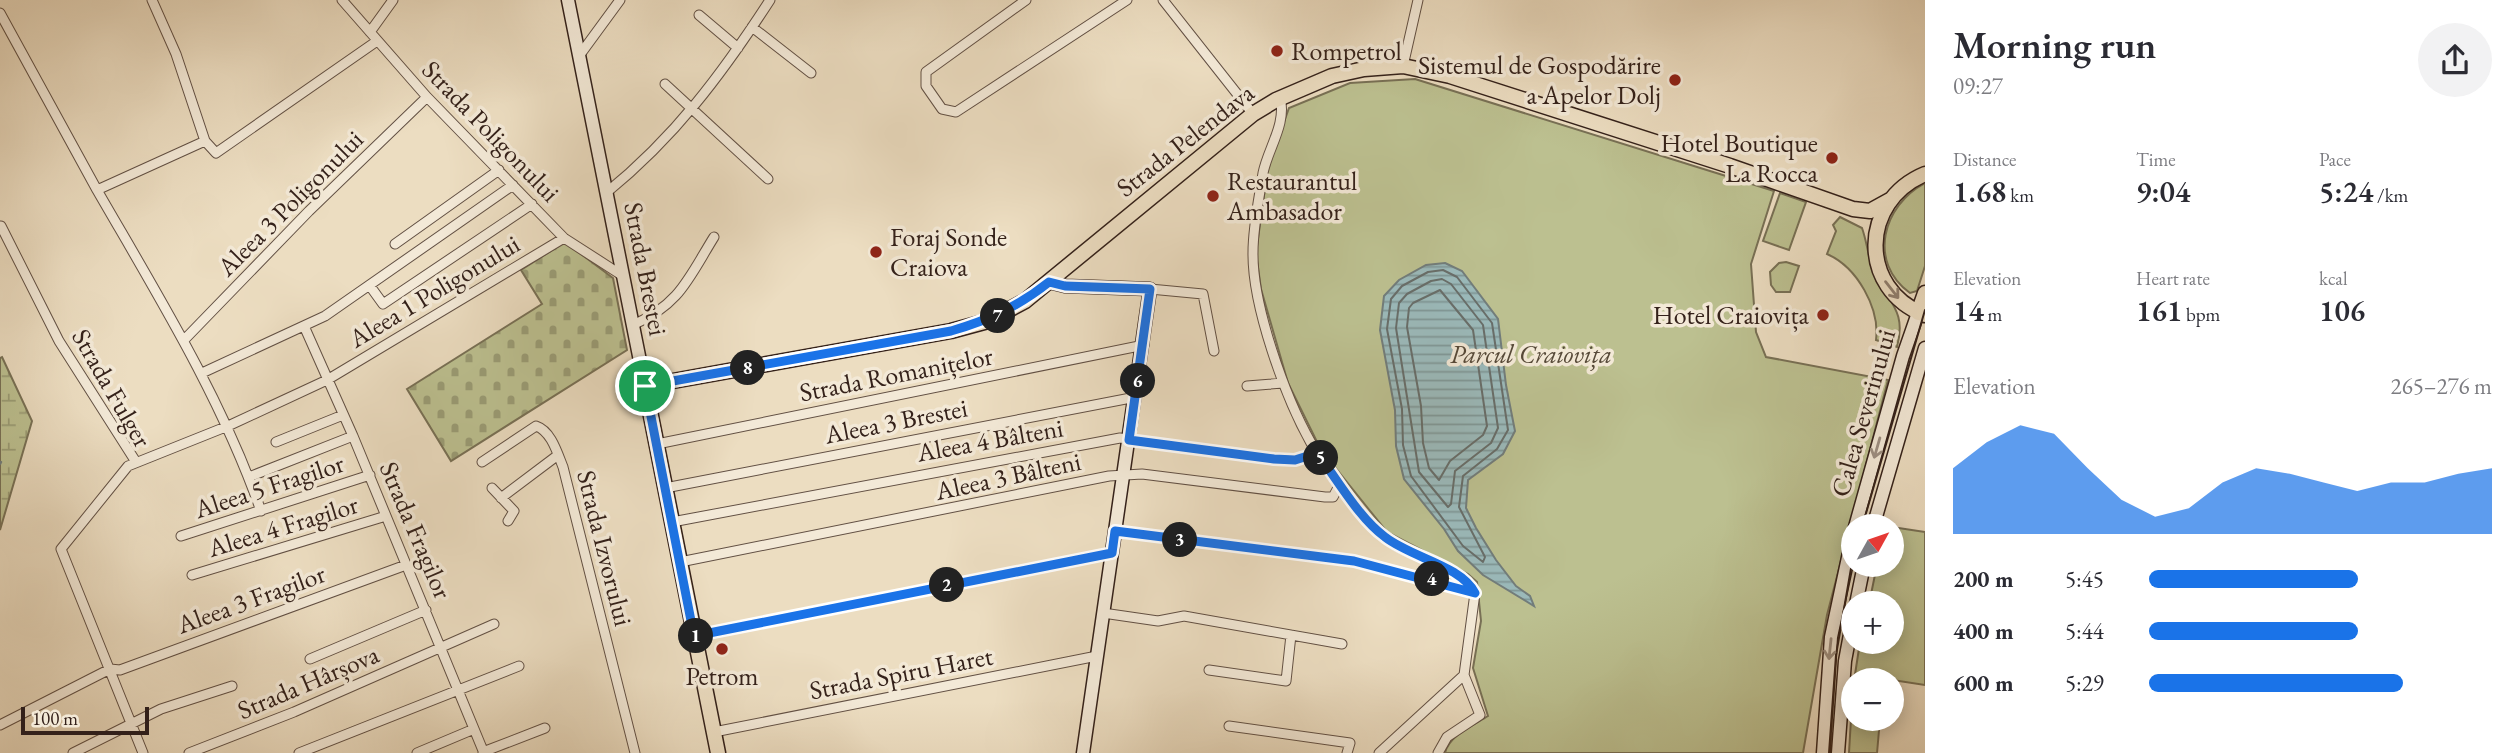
<!DOCTYPE html>
<html lang="en">
<head>
<meta charset="utf-8">
<style>
	body { margin:0; font-family:"EB Garamond",serif; background:#f2f2f3; color:#2b2b33; height:100vh; display:flex; flex-direction:column; font-size:26px; white-space:nowrap }
	* { box-sizing:border-box; margin:0 }
	p { font-size:23px; color:#7c7c81 }
	.icon { flex:none; width:38px; height:38px; fill:none; stroke:currentColor; stroke-width:2; stroke-linecap:round; stroke-linejoin:round }
	.map { position:relative; flex:1; overflow:hidden }
	.drawer { display:flex; flex-direction:column; background:#fff; width:595px }
	.drawer>* { flex:none }
	.needle { width:46px; rotate:50deg }
	.fabs { position:absolute; left:1841px; top:514px; display:grid; gap:14px }
	.fabs a { display:grid; place-items:center; width:63px; height:63px; border-radius:50%; background:#fff; box-shadow:0 4px 18px #0003; font-size:35px }
	.scale { position:absolute; left:21px; bottom:18px; width:128px; box-sizing:border-box; padding-left:7px; border:4px solid #34211a; border-top:0; font-size:19px; line-height:24px; white-space:nowrap; color:#34211a; -webkit-text-stroke:5px #f3e9d7; paint-order:stroke }
	.pin { position:absolute; display:grid; place-items:center; width:60px; height:60px; color:#fff; margin:-30px; border:4px solid #fff; border-radius:50%; box-shadow:0 2px 7px #0007 }
	.km { position:absolute; width:35px; height:35px; margin:-18px; border-radius:50%; background:#222; color:#fff; font-size:19px; line-height:35px; text-align:center }
	.round { display:grid; place-items:center; flex:none; width:74px; height:74px; border-radius:37px; background:#f2f2f3 }
	.head { display:flex; align-items:center; justify-content:space-between; height:119px; padding:0 28px }
	h1 { font-size:38px; font-weight:600; line-height:52px }
	.figures { display:grid; grid-template-columns:repeat(3,1fr); gap:10px; height:119px; padding:7px 28px }
	.figures div { display:grid; align-content:center }
	.figures b { font-size:30px; font-weight:600 }
	.figures small { font-size:19px; font-weight:400 }
	.figures p { font-size:19px }
	.chart { height:196px; padding:14px 28px }
	.chart p { display:flex; justify-content:space-between }
	.chart svg { width:100%; height:126px; margin-top:7px; fill:#1a73e8; opacity:.7 }
	ul { padding:0 28px; list-style:none; font-size:23px }
	li { display:grid; grid-template-columns:112px 84px 1fr; align-items:center; height:52px }
	li i { height:18px; border-radius:9px; background:#1a73e8 }
	main { display:flex; flex:1; min-height:0 }
	.map>svg:first-child { display:block }
	.green { fill:#bcc090; stroke:#787055; stroke-width:2 }
	.wetland { fill:url(#wetland-marsh); stroke:#787055; stroke-width:2 }
	.cemetery { fill:url(#cemetery-stones); stroke:#787055; stroke-width:2 }
	.water { fill:url(#water-rules); stroke:#727d7b; stroke-width:2 }
	.lines { fill:none; stroke-linecap:round; stroke-linejoin:round }
	.shore { stroke:#686e6a; stroke-width:2 }
	.stream { stroke:#727d7b; stroke-width:2.5 }
	.street-casing { stroke:#625044; stroke-width:11 }
	.secondary-casing { stroke:#34211a; stroke-width:15 }
	.primary-casing { stroke:#34211a; stroke-width:17 }
	.street { stroke:#f3e9d7; stroke-width:9 }
	.secondary { stroke:#f3e9d7; stroke-width:12 }
	.primary { stroke:#ecddc1; stroke-width:14 }
	.tram { stroke:#34211a; stroke-width:2 }
	.oneway { stroke:#907f6e }
	.oneway2 { stroke:#9d8f82 }
	.route-casing { stroke:#fff; stroke-width:14 }
	.route { stroke:#1a73e8; stroke-width:9 }
	.poi-dot { fill:#8f2418; stroke:#f3e9d7; stroke-width:2.5 }
	.labels { text-anchor:middle; stroke-width:7; stroke-linejoin:round; paint-order:stroke }
	.poi-label { font-size:26px; fill:#34211a; stroke:#f3e9d7; text-anchor:start }
	.street-label { font-size:26px; fill:#34211a; stroke:#f3e9d7 }
	.park-label { font-size:26px; font-style:italic; fill:#564938; stroke:#f3e9d7 }
</style>
</head>
<body>
<main>
<div class="map">
<svg width="1925" height="753" viewBox="0 0 1925 753">
	<defs>
		<pattern id="wetland-marsh" width="20" height="14" patternUnits="userSpaceOnUse" patternTransform="scale(1.75)"><rect width="20" height="14" fill="#bcc090"/><path d="M1 5h8M5 5V1M11 12h8M15 12V8" fill="none" stroke="#9a9c75"/></pattern>
		<pattern id="cemetery-stones" width="16" height="16" patternUnits="userSpaceOnUse" patternTransform="scale(1.75)"><rect width="16" height="16" fill="#bcc090"/><path d="M2 7V4a2 2 0 0 1 4 0v3zM10 15v-3a2 2 0 0 1 4 0v3z" fill="#9a9c75"/></pattern>
		<pattern id="water-rules" width="6" height="5" patternUnits="userSpaceOnUse" patternTransform="scale(1.75)"><rect width="6" height="5" fill="#9bbabb"/><path d="M0 2.5h6" fill="none" stroke="#7f9797"/></pattern>
	</defs>
	<rect width="100%" height="100%" fill="#ecddc1"/>
	<filter id="stains"><feTurbulence type="fractalNoise" baseFrequency=".00286" numOctaves="4"/><feColorMatrix values="0 0 0 0 .2 0 0 0 0 .09 0 0 0 0 .02 0 0 0 .5 -.17"/></filter>
	<radialGradient id="worn" r=".72"><stop offset=".6" stop-color="#630" stop-opacity="0"/><stop offset="1" stop-color="#630" stop-opacity=".3"/></radialGradient>
	<path class="green" d="M1415,79L1774,191L1751,264L1756,332L1766,357L1888,380L1827,615L1803,753H1445C1449,735 1474,725 1488,716L1473,668L1481,621L1477,582L1468,574L1387,532L1321,450L1288,383L1261,289L1256,253L1268,167L1289,108L1350,83Z
		M1925,183V266L1917,291L1910,293C1867,262 1883,205 1925,183Z
		M1780,193L1806,202L1789,250L1763,241Z
		M1840,217L1862,228C1867,242 1868,257 1874,271C1888,303 1907,310 1897,347L1876,340C1880,308 1857,267 1827,254L1836,231L1833,225Z
		M1786,262L1799,266L1790,292H1776L1771,285L1770,272L1779,263Z
		M1892,527L1925,532V685L1886,679L1854,681L1860,642H1892V604H1869L1877,565H1892Z
		M1853,684V719H1880L1877,753H1849Z"/>
	<path class="wetland" d="M2,357L32,421L0,530V358Z"/>
	<path class="cemetery" d="M565,242L613,278L627,350L451,461L407,389L542,304L521,270Z"/>
	<path class="water" d="M1445,263L1462,271L1498,319L1506,385L1515,431L1503,454L1468,480L1466,508L1476,528L1496,560L1516,586L1530,596L1534,606L1483,575L1458,551L1444,529L1404,479L1396,446L1395,410L1380,330L1384,296L1399,280L1426,265Z"/>
	<g class="lines">
		<path class="shore" d="M1443,270L1457,277L1492,323L1508,430L1497,449L1463,476L1459,507L1485,557L1483,562L1463,546L1411,476L1403,445L1402,409L1387,329L1391,299L1402,286L1428,272Z
			M1442,279L1451,284L1483,325L1498,428L1491,443L1455,471L1451,504L1448,507L1419,472L1396,328L1399,303L1407,294L1431,281Z
			M1440,290L1473,330L1487,426L1483,435L1450,461L1439,480L1429,468L1423,443L1421,406L1407,327L1409,308L1413,303Z"/>
		<path class="stream" d="M0,464L1,462"/>
		<defs>
			<path id="street" d="M152,0L176,54L205,141L216,153L377,41
				M342,0L427,97L564,238L623,276
				M1026,0L926,72V86L942,109L956,112L1127,0
				M1163,0L1253,114
				M0,13L97,190L205,141
				M699,15L738,48
				M752,27L811,73
				M370,32L393,0
				M579,56L620,0
				M1403,66L1418,0
				M665,84L768,179
				M1280,97C1287,124 1268,148 1263,173C1259,199 1253,226 1253,252C1252,305 1285,397 1311,443C1328,472 1358,514 1383,536C1409,559 1459,563 1475,593
				M97,190C157,294 221,397 261,511
				M606,193C675,137 722,74 770,0
				M1,226L59,341L136,462
				M395,244L499,170
				M370,286L383,304L532,204
				M1150,289L1203,294L1214,351
				M633,325C680,304 688,279 714,237
				M304,326L353,436L484,753
				M184,340L309,211L427,97
				M202,373L325,316L513,185
				M1247,386L1283,383
				M276,442L343,415
				M657,444L1144,345
				M482,462L536,426C551,431 557,452 563,467L635,753
				M249,477L353,436
				M492,488L514,511L508,521
				M665,488L1136,397
				M501,498L558,455
				M672,522L1120,438L1274,459L1295,460L1317,453
				M1115,531L1354,561L1475,593
				M181,536L370,475
				M680,562L1109,476L1142,474L1325,497H1333L1340,484
				M192,575L386,516
				M1103,613L1158,621L1184,616L1342,644
				M694,636L1112,553
				M310,659L426,610
				M1209,670L1286,681L1291,635
				M0,725L110,669L120,670L406,565
				M1229,726L1350,743L1347,753
				M714,732L1097,656
				M483,752L545,728
				M73,753L161,709L232,686
				M143,753L61,549L128,466L228,426L327,380L564,238
				M189,753L294,712L494,624
				M299,753L519,666
				M417,753L474,729
				M1379,753L1464,675L1475,593
				M1438,753L1447,737L1480,715L1464,675"/>
			<path id="secondary" d="M568,0L645,386
				M1049,282L1065,286L1150,289L1083,753
				M1855,527L1903,356L1918,313
				M1873,527L1925,348
				M1856,604L1864,565
				M1823,753L1831,637L1853,534
				M1838,753L1845,661L1853,618"/>
			<path id="primary" d="M1925,174C1860,201 1858,289 1925,315
				M1918,313L1925,293
				M718,753L645,386L951,331L988,321L1025,301L1253,114L1276,100L1332,76L1364,69L1403,66L1450,76L1730,166L1853,209L1870,211L1890,200"/>
		</defs>
		<use href="#street" class="street-casing"/>
		<use href="#secondary" class="secondary-casing"/>
		<use href="#primary" class="primary-casing"/>
		<use href="#street" class="street"/>
		<use href="#secondary" class="secondary"/>
		<use href="#primary" class="primary"/>
		<path class="tram" d="M1862,527L1925,310
			M1829,753L1836,655L1853,557"/>
	</g>
	<defs><path id="oneway-shaft" d="M-6 0H5M1.5-3L5.5 0L1.5 3" fill="none" stroke-width="1.6" stroke-linecap="round" stroke-linejoin="round" transform="scale(1.75)"/></defs>
	<use class="oneway" href="#oneway-shaft" transform="translate(1892 290) rotate(52)"/>
	<g class="oneway2">
		<use href="#oneway-shaft" transform="translate(1877 448) rotate(106)"/>
		<use href="#oneway-shaft" transform="translate(1830 649) rotate(96)"/>
	</g>
	<g class="lines">
		<defs>
			<path id="route" d="M1049,282L1065,286L1150,289L1129,440L1274,459L1295,460L1317,453C1338,480 1358,517 1385,537C1412,558 1460,565 1475,593L1354,561L1115,531L1112,553L694,636L645,386L951,331C989,320 1019,306 1049,282Z"/>
		</defs>
		<use href="#route" class="route-casing"/>
		<use href="#route" class="route"/>
	</g>
	<g class="poi-dot">
		<circle cx="1277" cy="51" r="7"/>
		<circle cx="1675" cy="80" r="7"/>
		<circle cx="1832" cy="158" r="7"/>
		<circle cx="1213" cy="196" r="7"/>
		<circle cx="876" cy="252" r="7"/>
		<circle cx="1823" cy="315" r="7"/>
		<circle cx="722" cy="649" r="7"/>
	</g>
	<g class="labels">
		<g class="poi-label">
			<text x="1291" y="60">Rompetrol</text>
			<text x="1661" y="74" text-anchor="end">Sistemul de Gospodărire<tspan x="1661" dy="30">a Apelor Dolj</tspan></text>
			<text x="1818" y="152" text-anchor="end">Hotel Boutique<tspan x="1818" dy="30">La Rocca</tspan></text>
			<text x="1227" y="190">Restaurantul<tspan x="1227" dy="30">Ambasador</tspan></text>
			<text x="890" y="246">Foraj Sonde<tspan x="890" dy="30">Craiova</tspan></text>
			<text x="1809" y="324" text-anchor="end">Hotel Craiovița</text>
			<text x="722" y="685" text-anchor="middle">Petrom</text>
		</g>
		<g class="street-label">
			<text transform="translate(491 131) rotate(46)" y="9">Strada Poligonului</text>
			<text transform="translate(1185 140) rotate(-38)" y="9">Strada Pelendava</text>
			<text transform="translate(290 203) rotate(-45)" y="9">Aleea 3 Poligonului</text>
			<text transform="translate(646 269) rotate(79)" y="9">Strada Brestei</text>
			<text transform="translate(434 291) rotate(-31)" y="9">Aleea 1 Poligonului</text>
			<text transform="translate(896 374) rotate(-11)" y="9">Strada Romanițelor</text>
			<text transform="translate(112 388) rotate(60)" y="9">Strada Fulger</text>
			<text transform="translate(1863 413) rotate(-74)" y="9">Calea Severinului</text>
			<text transform="translate(896 421) rotate(-11)" y="9">Aleea 3 Brestei</text>
			<text transform="translate(990 440) rotate(-10)" y="9">Aleea 4 Bâlteni</text>
			<text transform="translate(1008 476) rotate(-12)" y="9">Aleea 3 Bâlteni</text>
			<text transform="translate(269 486) rotate(-18)" y="9">Aleea 5 Fragilor</text>
			<text transform="translate(283 526) rotate(-17)" y="9">Aleea 4 Fragilor</text>
			<text transform="translate(416 530) rotate(67)" y="9">Strada Fragilor</text>
			<text transform="translate(605 548) rotate(76)" y="9">Strada Izvorului</text>
			<text transform="translate(251 599) rotate(-20)" y="9">Aleea 3 Fragilor</text>
			<text transform="translate(901 673) rotate(-11)" y="9">Strada Spiru Haret</text>
			<text transform="translate(308 682) rotate(-23)" y="9">Strada Hârșova</text>
		</g>
		<g class="park-label">
			<text x="1531" y="363">Parcul Craiovița</text>
		</g>
	</g>
	<rect width="100%" height="100%" filter="url(#stains)"/>
	<rect width="100%" height="100%" fill="url(#worn)"/>
</svg>
<div class="fabs">
<a><svg class="needle" viewBox="-14 -14 28 28"><path d="M0-13l5 13h-10z" fill="#e53935"/><path d="M0 13l5-13h-10z" fill="#7c7c81"/></svg></a>
<a>+</a>
<a>−</a>
</div>
<div class="scale">100 m</div>
<div class="pin" style="left:645px;top:386px;background:#1e9e55"><svg class="icon" aria-label="arrive" viewBox="0 0 24 24"><path d="M6 21V4h12l-3 4 3 4H6"/></svg></div>
<b class="km" style="left:696px;top:636px">1</b>
<b class="km" style="left:947px;top:585px">2</b>
<b class="km" style="left:1180px;top:540px">3</b>
<b class="km" style="left:1432px;top:579px">4</b>
<b class="km" style="left:1321px;top:458px">5</b>
<b class="km" style="left:1138px;top:381px">6</b>
<b class="km" style="left:998px;top:316px">7</b>
<b class="km" style="left:748px;top:368px">8</b>
</div>
<section class="drawer">
<div class="head"><div><h1>Morning run</h1><p>09:27</p></div><a class="round"><svg class="icon" aria-label="share" viewBox="0 0 24 24"><path d="M12 15V3M7 8l5-5 5 5M5 13v7h14v-7"/></svg></a></div>
<div class="figures">
<div><p>Distance</p><b>1.68<small> km</small></b></div>
<div><p>Time</p><b>9:04</b></div>
<div><p>Pace</p><b>5:24<small> /km</small></b></div>
</div>
<div class="figures">
<div><p>Elevation</p><b>14<small> m</small></b></div>
<div><p>Heart rate</p><b>161<small> bpm</small></b></div>
<div><p>kcal</p><b>106</b></div>
</div>
<div class="chart"><p><span>Elevation</span>265–276 m</p>
<svg viewBox="0 0 160 44" preserveAspectRatio="none"><path d="M0 44V21L10 12L20 6L30 9L40 21L50 32L60 38L70 35L80 26L90 21L100 23L110 26L120 29L130 26L140 26L150 23L160 21V44z"/></svg>
</div>
<ul>
<li><b>200 m</b>5:45<i style="width:61%"></i></li>
<li><b>400 m</b>5:44<i style="width:61%"></i></li>
<li><b>600 m</b>5:29<i style="width:74%"></i></li>
</ul>
</section>
</main>
</body>
</html>
